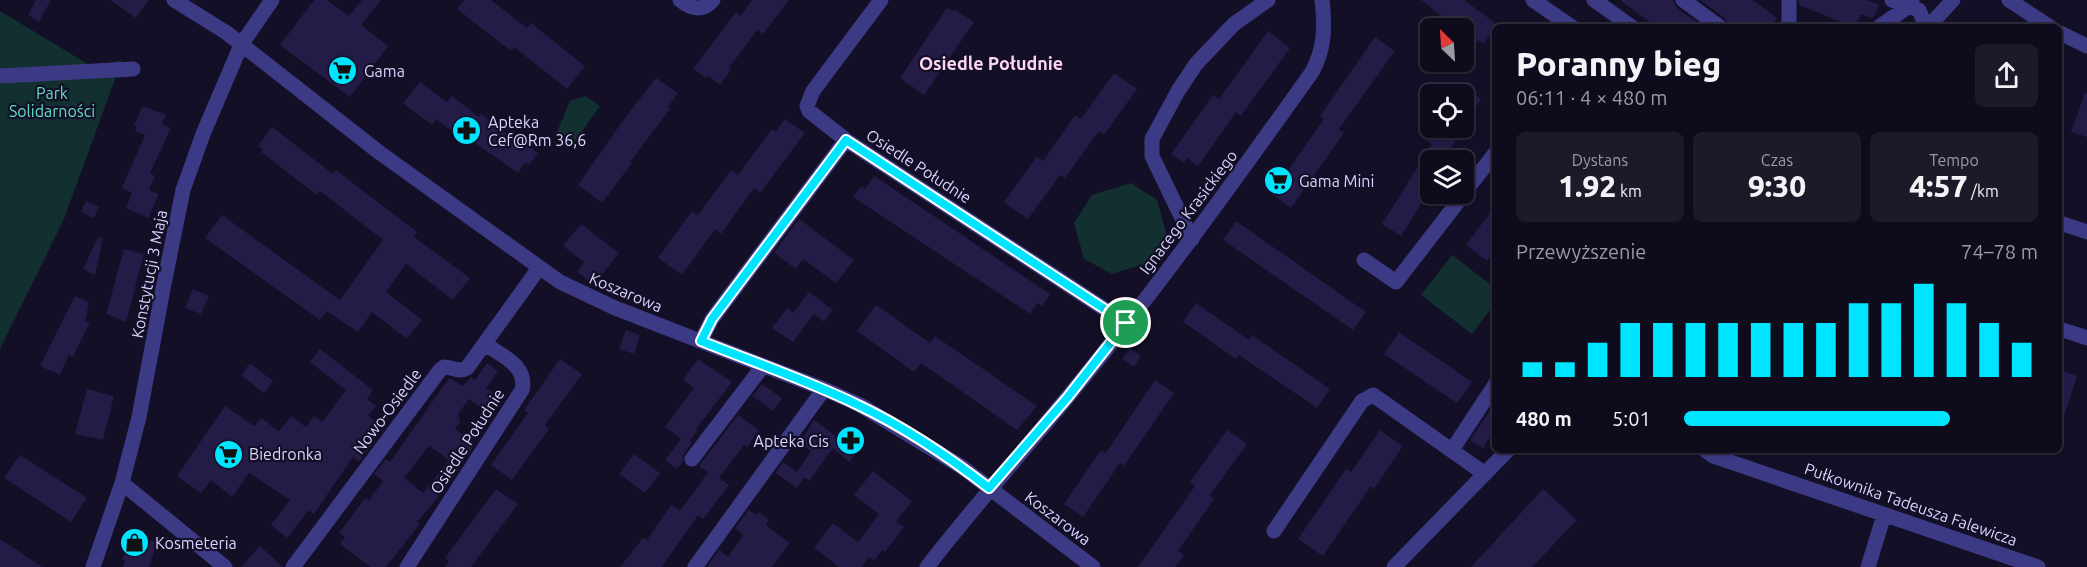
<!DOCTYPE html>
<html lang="pl">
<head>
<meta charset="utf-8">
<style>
	body { margin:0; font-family:Ubuntu,sans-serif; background:#1c1929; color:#f1f3f6; height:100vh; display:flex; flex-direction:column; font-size:22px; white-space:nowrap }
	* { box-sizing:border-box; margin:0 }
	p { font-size:20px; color:#9b9ba3 }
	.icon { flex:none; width:33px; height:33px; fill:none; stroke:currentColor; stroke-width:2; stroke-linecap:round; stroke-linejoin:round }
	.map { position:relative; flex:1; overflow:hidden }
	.details { position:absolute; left:1492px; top:24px; width:570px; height:429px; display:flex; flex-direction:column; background:#0e0b1c; border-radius:9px; box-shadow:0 2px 4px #0004,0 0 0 2px #2e2b3b }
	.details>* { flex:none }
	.needle { width:39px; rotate:335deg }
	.fabs { position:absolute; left:1420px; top:18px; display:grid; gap:12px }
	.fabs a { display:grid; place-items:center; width:54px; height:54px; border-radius:9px; background:#0e0b1c; box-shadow:0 2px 4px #0004,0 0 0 2px #2e2b3b; font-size:30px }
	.pin { position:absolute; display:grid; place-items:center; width:51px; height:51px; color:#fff; margin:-26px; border:3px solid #fff; border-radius:50%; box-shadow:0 2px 6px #0007 }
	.round { display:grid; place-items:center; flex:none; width:63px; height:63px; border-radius:9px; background:#1c1929 }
	.headline { display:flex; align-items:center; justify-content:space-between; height:102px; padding:0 24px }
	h1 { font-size:33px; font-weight:800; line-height:45px }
	.stats { display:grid; grid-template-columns:repeat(3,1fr); gap:9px; height:102px; padding:6px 24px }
	.stats div { display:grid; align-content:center; border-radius:9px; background:#1c1929; text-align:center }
	.stats b { font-size:30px; font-weight:800 }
	.stats small { font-size:16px; font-weight:400 }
	.stats p { font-size:16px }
	.chart { height:168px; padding:12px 24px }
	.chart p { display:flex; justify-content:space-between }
	.chart svg { width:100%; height:108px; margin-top:6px; stroke:#00e5ff; stroke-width:6 }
	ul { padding:0 24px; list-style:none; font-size:20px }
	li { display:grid; grid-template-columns:96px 72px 1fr; align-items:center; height:45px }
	li i { height:15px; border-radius:8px; background:#00e5ff }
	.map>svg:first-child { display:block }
	.green { fill:#12302f }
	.building { fill:#241b47; fill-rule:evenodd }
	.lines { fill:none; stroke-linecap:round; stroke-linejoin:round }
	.minor { stroke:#3d3a85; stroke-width:15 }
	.route-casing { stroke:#fff; stroke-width:12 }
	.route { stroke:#00e5ff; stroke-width:8 }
	.labels { text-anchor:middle; stroke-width:4.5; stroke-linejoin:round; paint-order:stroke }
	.poi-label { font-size:16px; fill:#d9d4ff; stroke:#130f26; text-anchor:start }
	.park-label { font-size:16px; fill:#5fe0c0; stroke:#130f26 }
	.street-label { font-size:16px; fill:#d9d4ff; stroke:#130f26 }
	.neighbourhood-label { font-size:18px; font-weight:bold; fill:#ffd6f0; stroke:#130f26 }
</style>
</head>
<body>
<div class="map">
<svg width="2087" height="567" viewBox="0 0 2087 567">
	<rect width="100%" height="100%" fill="#130f26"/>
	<path class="green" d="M0,11L91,66L122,60L64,219L0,349Z
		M585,96L600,106L573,144L557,132L570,101Z
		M1131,183L1157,200L1167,236L1150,262L1112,274L1084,259L1074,223L1092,195Z
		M1452,255L1495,288V303L1472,334L1421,295Z"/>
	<path class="building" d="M36,0H51L39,22L28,15Z
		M110,0H149L136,18Z
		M314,0H327L349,16L362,0H381L361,25L388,46L350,97L280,45Z
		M464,0H491L527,28L531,23L585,66L567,89L514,47L511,51L457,9Z
		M752,0H789L763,34L757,30L729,68L731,70L720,85L708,76L706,78L693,69L736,12L741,16Z
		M1421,0H1464L1498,25L1483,44L1479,40L1476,43L1464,34V28H1457Z
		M1620,0H1673L1677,8L1703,27H1657Z
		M1700,0H1753L1777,18L1771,27H1730L1726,19Z
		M1799,0H1867L1879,5L1873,18L1861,14L1854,27L1799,5Z
		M947,8L953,11L954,9L974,22L924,95L900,78Z
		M1268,31L1290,48L1241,116L1236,112L1198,166L1187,158L1184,163L1171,154L1213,95L1219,99Z
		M1375,37L1395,51L1339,129L1344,133L1291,208L1264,188L1270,181L1265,177L1289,169L1324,119L1320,116Z
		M1114,73L1137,89L1104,135L1099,131L1065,178L1060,175L1028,219L1004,202L1037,156L1043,161L1075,115L1081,119Z
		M656,78L678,93L668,107L670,109L630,162L632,163L602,203L578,185L624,119Z
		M420,82L447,102L452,96L479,117L481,114L508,135L510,132L538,153L529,165L525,162L518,173L465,136L463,139L436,119L432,125L403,103Z
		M1464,88L1481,99L1464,127Z
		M2085,93H2087V137L2071,132Z
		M143,106L166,115L162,124L171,128L150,173L155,176L149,190L159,194L148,218L126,208L132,193L122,188L145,135L135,131L137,126L134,125Z
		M785,119L805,133L760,193L754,188L721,234L715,229L682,275L658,258L692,211L698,215L731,170L738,175L772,129L775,132Z
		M272,127L333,174L336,170L417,232L414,237L470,278L453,300L406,264L386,292L422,320L407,339L372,312L358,332L327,311L320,320L205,238L222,215L340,300L383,240L320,191L317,195L261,152L263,149L258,146Z
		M1435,128H1463L1448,153L1460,160H1431V188L1401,236L1382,224L1432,144L1427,141Z
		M874,176L1050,294L1042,306L1037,303L1030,314L853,197L861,186L865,189Z
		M86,201L99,207L94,218L81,212Z
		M1496,205V249L1487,261L1466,245Z
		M799,219L854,260L836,283L803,259L796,269L774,253Z
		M1236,221L1366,312L1353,330L1223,240Z
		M581,224L619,253L594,285L577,272L584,262L563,246Z
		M98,237L103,238L95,275L83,269Z
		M124,249L144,254L126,322L106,314Z
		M193,289L209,296L201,314L185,308Z
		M809,292L833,310L824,322L814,314L793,342L772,328L787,308L793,313Z
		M75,296L89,303L85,321L90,322L73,357L69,355L60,375L40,366Z
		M1196,303L1249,340L1252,335L1330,389L1317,408L1239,355L1236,359L1183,322Z
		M876,305L930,343L935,336L1037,406L1017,430L921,363L914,372L857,331Z
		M626,330L640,335L634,354L619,349Z
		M1399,332L1472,382L1457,403L1384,354Z
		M1130,348L1141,356L1134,367L1122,359Z
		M320,349L373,390L367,399L376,406L368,416L376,421L362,439L371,446L359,462L353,457L314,514L309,510L287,538L271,525L290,500L249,473L232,497L211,480L201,493L177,476L225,406L254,426L261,418L279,431L291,416L306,427L314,416L322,422L346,390L310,362Z
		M560,359L582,374L545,425L549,429L512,480L491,465L528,413L524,410Z
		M698,359L732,382L696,429L698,430L690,441L692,443L684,454L683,462L677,469L665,460L681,439L665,427L694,388L683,380Z
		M250,363L273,381L264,393L241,375Z
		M487,363L498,371L486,388L497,396L486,411L469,399L458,414L460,423L455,429L475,444L449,484L417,522L420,524L386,567H370L340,544L345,537L339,533L365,498L369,500L383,481L374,474L386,459L390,462L449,378L463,386L471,377L475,380ZM429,446L449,460L423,493L404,478Z
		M2060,370L2077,376L2062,422L2060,421Z
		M1155,380L1174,393L1124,466L1120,463L1083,517L1064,504L1101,450L1106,453Z
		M762,384L782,398L773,411L752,396Z
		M87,389L114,396L103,440L75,434Z
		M1496,402V428L1483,448L1470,440Z
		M738,415L759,430L747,447L744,445L719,478L729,485L703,519L698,515L662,567H620L643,538L647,540L671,505L680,511L708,472L699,466Z
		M814,420L837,437L846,427L865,442L849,462L833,448L809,481L797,472L811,451L800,443Z
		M1227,430L1247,444L1210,495L1214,499L1178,551L1184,555L1175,567H1138L1195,486L1190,482Z
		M1380,430L1403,446L1374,489L1371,486L1323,556L1298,539L1346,469L1351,472Z
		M634,454L660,473L645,493L619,474Z
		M20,455L87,498L71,522L4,478Z
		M783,462L804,477L797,488L775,473Z
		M873,471L912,501L896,522L904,527L885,552L882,550L874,561L869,557L862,567H839L814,548L833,523L858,542L879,514L854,495Z
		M496,489L518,504L471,567H445L449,561L445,558Z
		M1543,489L1577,520L1532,567H1471Z
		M749,510L756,515L758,512L769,520L766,523L769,528L790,543L772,567H707L719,550L728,557L743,535L735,528Z
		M132,534L157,543L149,567H123L125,561L122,560Z
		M0,539L42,567H0Z
		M260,546L283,567H241Z"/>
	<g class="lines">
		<path class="minor" d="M174,0L227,33L380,153L560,282L615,308L824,389L860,405L962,467L1093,567
			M680,0C691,9 703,12 713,0
			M881,0L813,91L807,106L809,111L846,140L1126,323
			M1533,0L1572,27
			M1594,0L1632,27
			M1683,0L1720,27
			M1789,0V27
			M1892,0L1919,10L1926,27
			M2009,0L2050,27
			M1879,27L1909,6L1912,1
			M1928,27L1953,0
			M2060,33L2087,46
			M0,76L133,69
			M1464,193L1496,152
			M2060,223L2087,232
			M1192,239L1152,156V139L1178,91L1196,64L1234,24L1268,0
			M1364,260L1396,282L1464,194
			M2060,329L2087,338
			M701,341L712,319L846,140
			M1452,450L1496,383
			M1705,450L1713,456L2038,567
			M692,459L763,366
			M122,483L225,567
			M1274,531L1362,401L1373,395L1383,402L1485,474
			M93,567L122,483L139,417L164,284L183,190L203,134L241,45L272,0
			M293,567L440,370L444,367C453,367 459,373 467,368L539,268
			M407,567L522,390C528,366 502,356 485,344
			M695,567L824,389
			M927,567C972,509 1020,455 1066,399C1153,294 1233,183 1312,72C1325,48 1325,27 1322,0
			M1394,567L1508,450
			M1868,567L1884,515"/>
	</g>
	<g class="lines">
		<defs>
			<path id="route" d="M846,140L1126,323L1067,398L989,488C949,457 904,427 858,405C807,380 753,362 701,341L712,319Z"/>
		</defs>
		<use href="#route" class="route-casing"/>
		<use href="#route" class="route"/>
	</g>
	<defs>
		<symbol id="supermarket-disc" viewBox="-11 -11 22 22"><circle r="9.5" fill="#00e5ff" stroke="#130f26"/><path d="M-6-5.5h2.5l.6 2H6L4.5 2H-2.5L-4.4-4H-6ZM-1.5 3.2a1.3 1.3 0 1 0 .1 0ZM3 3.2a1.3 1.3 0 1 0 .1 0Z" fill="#111"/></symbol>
		<symbol id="pharmacy-disc" viewBox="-11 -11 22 22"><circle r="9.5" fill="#00e5ff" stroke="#130f26"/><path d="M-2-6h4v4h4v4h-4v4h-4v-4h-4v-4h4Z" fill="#111"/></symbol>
		<symbol id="shop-disc" viewBox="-11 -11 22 22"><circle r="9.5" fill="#00e5ff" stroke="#130f26"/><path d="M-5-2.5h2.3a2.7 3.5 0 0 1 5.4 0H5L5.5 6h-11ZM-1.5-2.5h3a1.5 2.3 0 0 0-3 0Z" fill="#111"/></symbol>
	</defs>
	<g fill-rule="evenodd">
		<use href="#supermarket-disc" x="326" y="54" width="33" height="33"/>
		<use href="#pharmacy-disc" x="450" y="114" width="33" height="33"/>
		<use href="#supermarket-disc" x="1262" y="164" width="33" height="33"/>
		<use href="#pharmacy-disc" x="834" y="424" width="33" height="33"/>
		<use href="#supermarket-disc" x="212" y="438" width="33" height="33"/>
		<use href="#shop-disc" x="118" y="526" width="33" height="33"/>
	</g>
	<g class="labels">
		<g class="poi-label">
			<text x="364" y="77">Gama</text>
			<text x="488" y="128">Apteka<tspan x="488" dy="18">Cef@Rm 36,6</tspan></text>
			<text x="1299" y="187">Gama Mini</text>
			<text x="829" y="447" text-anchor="end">Apteka Cis</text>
			<text x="249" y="460">Biedronka</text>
			<text x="155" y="549">Kosmeteria</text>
		</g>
		<g class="park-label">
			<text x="52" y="99">Park<tspan x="52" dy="18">Solidarności</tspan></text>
		</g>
		<g class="street-label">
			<text transform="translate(919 166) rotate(33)" y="6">Osiedle Południe</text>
			<text transform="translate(1188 212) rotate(-53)" y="6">Ignacego Krasickiego</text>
			<text transform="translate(149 274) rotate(-79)" y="6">Konstytucji 3 Maja</text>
			<text transform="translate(626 292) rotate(23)" y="6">Koszarowa</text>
			<text transform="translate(387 411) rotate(-53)" y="6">Nowo-Osiedle</text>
			<text transform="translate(467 441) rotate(-57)" y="6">Osiedle Południe</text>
			<text transform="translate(1911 504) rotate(19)" y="6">Pułkownika Tadeusza Falewicza</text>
			<text transform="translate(1058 518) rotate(37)" y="6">Koszarowa</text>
		</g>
		<g class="neighbourhood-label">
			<text x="991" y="70">Osiedle Południe</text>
		</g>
	</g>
</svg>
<div class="fabs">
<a><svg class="needle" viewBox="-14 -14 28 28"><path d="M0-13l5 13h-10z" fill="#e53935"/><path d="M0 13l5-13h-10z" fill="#9b9ba3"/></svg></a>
<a><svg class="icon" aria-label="locate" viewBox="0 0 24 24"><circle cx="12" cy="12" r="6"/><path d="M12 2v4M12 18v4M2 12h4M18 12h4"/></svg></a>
<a><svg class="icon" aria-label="layers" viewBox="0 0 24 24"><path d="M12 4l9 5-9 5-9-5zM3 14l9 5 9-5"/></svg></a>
</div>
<div class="pin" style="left:1126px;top:323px;background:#1e9e55"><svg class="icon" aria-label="arrive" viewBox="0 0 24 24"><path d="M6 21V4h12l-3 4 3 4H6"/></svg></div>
<section class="details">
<div class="headline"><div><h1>Poranny bieg</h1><p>06:11 · 4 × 480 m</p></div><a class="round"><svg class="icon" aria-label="share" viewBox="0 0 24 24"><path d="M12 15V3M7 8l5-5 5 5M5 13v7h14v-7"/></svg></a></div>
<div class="stats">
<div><p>Dystans</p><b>1.92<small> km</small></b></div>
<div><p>Czas</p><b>9:30</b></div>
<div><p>Tempo</p><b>4:57<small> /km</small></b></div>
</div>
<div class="chart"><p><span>Przewyższenie</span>74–78 m</p>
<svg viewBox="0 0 160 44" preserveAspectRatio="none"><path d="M5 44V38M15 44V38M25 44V30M35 44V22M45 44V22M55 44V22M65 44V22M75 44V22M85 44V22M95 44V22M105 44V14M115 44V14M125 44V6M135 44V14M145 44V22M155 44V30"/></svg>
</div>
<ul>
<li><b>480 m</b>5:01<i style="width:75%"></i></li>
</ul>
</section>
</div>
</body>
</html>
